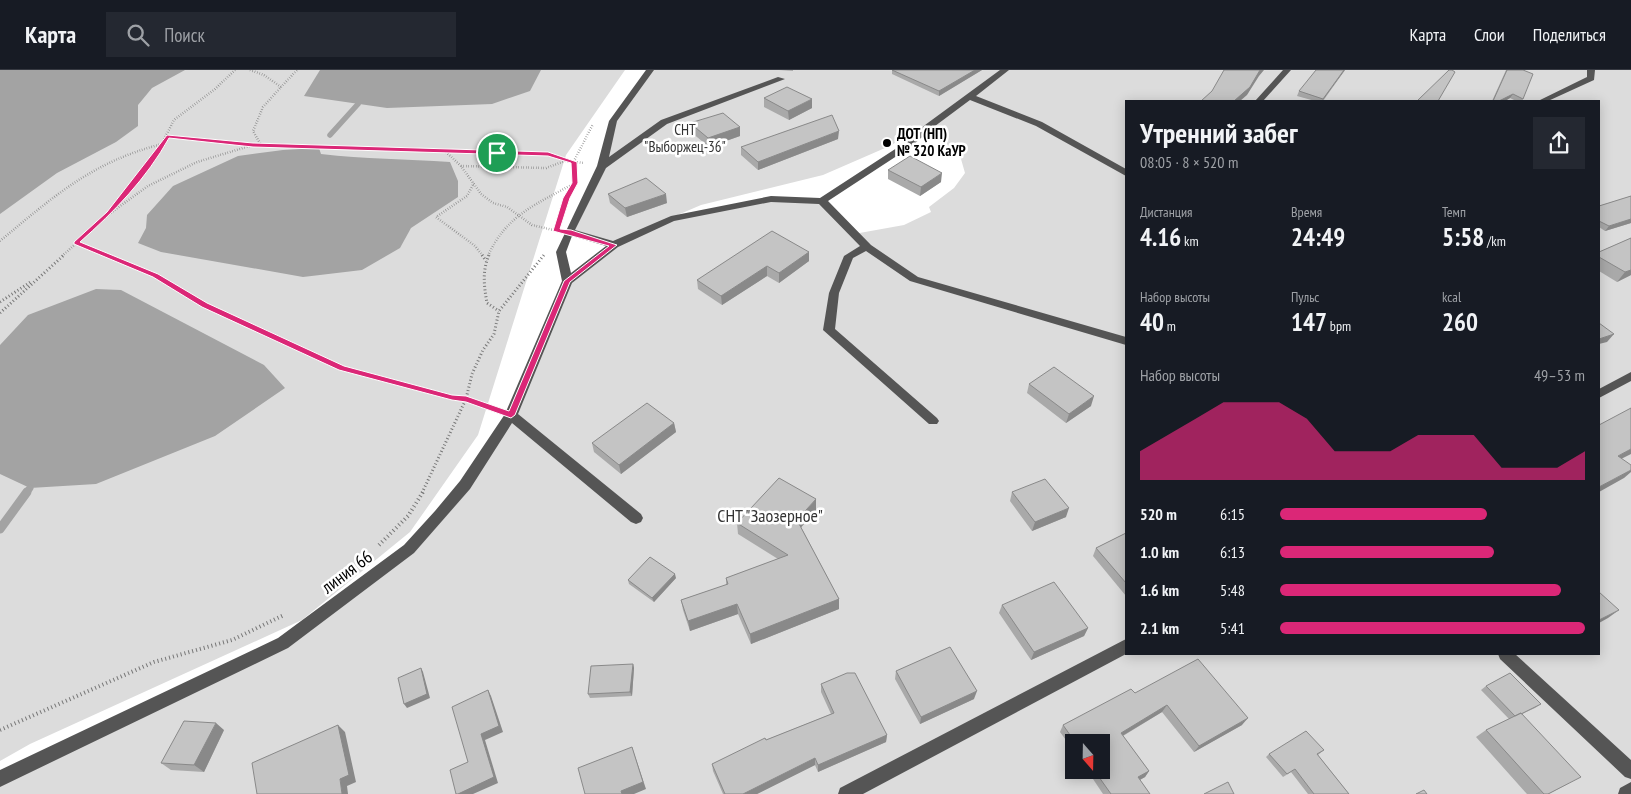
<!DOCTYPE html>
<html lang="ru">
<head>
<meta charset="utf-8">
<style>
	body { margin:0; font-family:"PT Sans Narrow",sans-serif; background:#242831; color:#f1f3f6; height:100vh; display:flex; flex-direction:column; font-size:19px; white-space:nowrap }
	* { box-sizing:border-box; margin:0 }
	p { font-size:16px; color:#9ea1a6 }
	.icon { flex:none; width:28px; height:28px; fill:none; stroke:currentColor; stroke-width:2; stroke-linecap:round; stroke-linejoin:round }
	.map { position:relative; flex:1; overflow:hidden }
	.sheet { position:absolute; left:1125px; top:30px; width:475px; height:555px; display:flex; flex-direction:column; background:#171b24; border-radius:0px; box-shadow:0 2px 12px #0003 }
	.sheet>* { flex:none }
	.needle { width:32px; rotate:160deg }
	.buttons { position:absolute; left:1065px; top:664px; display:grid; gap:10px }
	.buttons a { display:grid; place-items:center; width:45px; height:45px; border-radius:0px; background:#171b24; box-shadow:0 2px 12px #0003; font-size:25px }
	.pin { position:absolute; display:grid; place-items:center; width:42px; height:42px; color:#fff; margin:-21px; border:2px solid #fff; border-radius:50%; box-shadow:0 1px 5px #0007 }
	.round { display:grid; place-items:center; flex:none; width:52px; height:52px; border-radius:0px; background:#242831 }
	.summary { display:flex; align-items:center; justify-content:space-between; height:85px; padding:0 15px }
	h1 { font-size:28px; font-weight:700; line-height:38px }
	.figures { display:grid; grid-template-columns:repeat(3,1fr); gap:8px; height:85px; padding:5px 15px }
	.figures div { display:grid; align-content:center }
	.figures b { font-size:25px; font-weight:700 }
	.figures small { font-size:14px; font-weight:400 }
	.figures p { font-size:14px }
	.chart { height:140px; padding:10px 15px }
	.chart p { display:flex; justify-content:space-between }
	.chart svg { width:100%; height:90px; margin-top:5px; fill:#db2777; opacity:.7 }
	ul { padding:0 15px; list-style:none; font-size:16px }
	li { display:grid; grid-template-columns:80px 60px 1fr; align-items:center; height:38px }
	li i { height:12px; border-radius:6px; background:#db2777 }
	header { display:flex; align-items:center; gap:30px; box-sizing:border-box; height:70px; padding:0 25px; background:#171b24; border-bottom:1px solid #363941 }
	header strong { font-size:24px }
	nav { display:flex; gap:28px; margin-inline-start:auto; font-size:18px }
	.search { width:350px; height:45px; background:#242831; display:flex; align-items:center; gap:12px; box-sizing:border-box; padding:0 18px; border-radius:0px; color:#9ea1a6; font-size:19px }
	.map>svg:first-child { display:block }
	.green { fill:#dcdcdc; fill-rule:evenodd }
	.water { fill:#a3a3a3 }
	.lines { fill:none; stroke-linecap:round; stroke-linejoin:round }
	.stream-far2 { stroke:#a3a3a3; stroke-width:5.5 }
	.stream-far1 { stroke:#a3a3a3; stroke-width:7 }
	.stream { stroke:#a3a3a3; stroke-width:9 }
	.path-far2 { stroke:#777; stroke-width:2.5; stroke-dasharray:0.5 2; stroke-linecap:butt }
	.path-far1 { stroke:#777; stroke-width:3; stroke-dasharray:1 2.5; stroke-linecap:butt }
	.path { stroke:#777; stroke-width:4; stroke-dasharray:1 3; stroke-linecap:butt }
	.minor { fill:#555; fill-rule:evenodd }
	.wall { fill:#a9a9a9 }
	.shaded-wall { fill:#898989 }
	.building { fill:#c4c4c4; stroke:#898989 }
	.route { fill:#db2777; stroke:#fff; fill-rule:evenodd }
	.poi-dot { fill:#000; stroke:#fff; stroke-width:2 }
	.labels { text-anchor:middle; stroke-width:5; stroke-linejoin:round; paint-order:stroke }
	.far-park-label { font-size:15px; fill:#333; stroke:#fff }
	.far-poi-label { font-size:15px; font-weight:bold; fill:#000; stroke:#fff; text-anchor:start }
	.park-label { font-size:18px; fill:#333; stroke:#fff }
	.street-label { font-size:18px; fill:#000; stroke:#fff }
</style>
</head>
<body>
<header>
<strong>Карта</strong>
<div class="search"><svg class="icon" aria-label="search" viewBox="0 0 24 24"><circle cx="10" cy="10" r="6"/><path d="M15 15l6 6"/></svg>Поиск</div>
<nav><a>Карта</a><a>Слои</a><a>Поделиться</a></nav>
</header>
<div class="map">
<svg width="1631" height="724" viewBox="0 0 1631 724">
	<rect width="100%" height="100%" fill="#fff"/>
	<path class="green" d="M0,0H625L566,85L478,365L410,462L302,550L30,674L0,691Z
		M650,0H1631V724H0V709L283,573L409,479L511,345L567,211L614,175L671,149L771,129L822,131L854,164L904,155L931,142L929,137L954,118L965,103L959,82L915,57L892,75L823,105L701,135L610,174L571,159L600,101L613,51ZM1126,31H1599V584H1126ZM1074,672H1101V700H1074Z"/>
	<path class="water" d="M0,0H185L152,18L138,35V56L116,72L57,103L0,144Z
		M320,0H541L530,21L492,34L387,38L304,26Z
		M319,78L321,84C364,89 407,89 450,92L458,111V127L411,158L400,178L362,200L303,207L161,182L138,173L146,158L147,145L173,116L238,86L283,80Z
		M96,219L121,220L264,295L285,318L215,366L96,414L30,418L0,404V275L28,245Z"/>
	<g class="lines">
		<path class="stream-far2" d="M330,65L358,34"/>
		<path class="stream-far1" d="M26,423L30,418"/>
		<path class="stream" d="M0,459L27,422"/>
		<path class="path-far2" d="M250,0L264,5L281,17L263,37L253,61L261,75
			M281,17L297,0
			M167,66L250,75
			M446,82L461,96L481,124L493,133L507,137L532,155L553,160
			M461,96L546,98L565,91
			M575,109L574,91L593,54
			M474,113L467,126L436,147L475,176L483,186
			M112,139L157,83L174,50L215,19L235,0
			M0,171C54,126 92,92 162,74
			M76,173L109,186
			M62,186L109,144L148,116L197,92L253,75L548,84L566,91L584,93
			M488,186C506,145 537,134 573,114"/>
		<path class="path-far1" d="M106,185L155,205L204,235L342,298L452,328L466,329L494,339
			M482,185L486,191
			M489,185C482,201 484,216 487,233L499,241
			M0,232L32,211
			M0,243L64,185
			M422,423L466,329L472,304L483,280L494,264L499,241L544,185"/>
		<path class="path" d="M379,475L408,446L423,422
			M0,660L154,592L232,570L284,545"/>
		<path class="minor" d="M646,0H654L617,51L609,87L661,50L778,7L785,9L667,54L606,98L575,160L613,171L671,146L771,126L820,128L906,72L925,55L1000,0H1009L976,26L1042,52L1126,99V106L1036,56L970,30L931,59L912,76L828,131L871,175L918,207L1126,267V275L910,211L866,181L853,188L839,223L835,259L937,348L939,351L937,354H929L823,260L829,223L844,186L860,176L819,134L771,132L674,151L618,177L572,213L518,344L641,444L643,448L641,452L636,454L631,452L512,353L470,419L414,483L288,578L0,717V700L278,568L404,475L435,441L460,411L505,344L562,211L556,182L597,96L609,51ZM572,166L606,176L571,203L566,182Z
			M1283,0H1291L1263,31H1255Z
			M1587,0H1595L1594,10L1548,31H1538L1587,7Z
			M1631,302V311L1599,328V319Z
			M1126,569V584L863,724H838L840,718Z
			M1498,584H1515L1631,690V709L1625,707L1500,589Z
			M1631,712V724H1618L1620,718Z"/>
	</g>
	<path class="wall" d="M779,0H793V1Z
		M892,0H982L939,26L892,4Z
		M1345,0L1323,31H1315L1297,26L1299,21Z
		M1506,0H1523V29L1522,31H1516L1510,28L1505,31H1492Z
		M764,28L812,38L789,50L764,37Z
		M690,53L740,57V66L709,77L691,62Z
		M838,69L758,100L741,85V77Z
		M888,100L941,112L920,126L888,109Z
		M608,124L667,133L627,147L610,133Z
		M1631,126V153L1605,161L1599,157V136Z
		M1631,168V205L1617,212L1599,201V182Z
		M809,182V191L779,213L767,206L722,235L698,219L697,210Z
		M1029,314L1091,336L1066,353L1027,323Z
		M674,353L676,362L621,404L594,382L592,373Z
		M1012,422L1066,447L1032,461L1010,431Z
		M816,440L801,457L839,529V539L751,574L738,544L690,561L683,540L681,530L726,515V508L778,489L738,464L737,453Z
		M1126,463V526L1093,486L1096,478Z
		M676,508L654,532L629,514L628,510Z
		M1002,535L1088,558L1084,566L1031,590L999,543Z
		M633,594L634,598L632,626L590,628L588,624Z
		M896,601L974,629L920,654L895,609Z
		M821,614L887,665L886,672L818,702L815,695L757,724H723L713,701L712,694L766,670L831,644L821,622Z
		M1486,616L1541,634L1535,638L1522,644L1569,713L1549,724H1527L1476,667L1486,660L1509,649L1481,620Z
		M1135,623L1242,655L1194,682L1162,642L1123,666L1149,701L1145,707L1140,710L1150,724H1103L1087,700H1101V672H1074V681L1060,662L1063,655Z
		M224,660L204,702L171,700L161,693Z
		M1324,680L1318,685L1349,724H1308L1291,702L1283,707L1266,687L1269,684Z"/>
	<path class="shaded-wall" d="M975,0H982L939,26V21Z
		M1260,0H1264L1259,6L1247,25L1240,31H1234Z
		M1344,0H1345L1322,31L1323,29Z
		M1513,24L1510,28L1505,31H1499Z
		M812,29V38L789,50L788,41Z
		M740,57V66L709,77L708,68Z
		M839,61L838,69L758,100V92Z
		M942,103L941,112L920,126L921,117Z
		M666,124L667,133L627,147L625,138Z
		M1631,149V153L1605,161L1609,156Z
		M809,182V191L779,213V203Z
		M767,196V206L722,235L721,226Z
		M1631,200V205L1617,212L1625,202Z
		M1614,264L1607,272L1599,274V269Z
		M1094,326L1091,336L1066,353L1069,344Z
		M674,353L676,362L621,404L619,395Z
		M1631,379V384L1607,396L1618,386Z
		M1631,400V402L1624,408L1599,422V417Z
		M816,429V440L798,461L797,450Z
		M1069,438L1066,447L1032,461L1035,452Z
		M675,504L676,508L654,532L652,528Z
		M839,529V539L751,574L750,564Z
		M737,534L738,544L690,561L688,551Z
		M1619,540L1608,548L1599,553V550Z
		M1088,558L1084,566L1031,590L1034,582Z
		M633,594L634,598L632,626L630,622Z
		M421,598L423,602L430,628L407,638L404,634Z
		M488,620L491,626L503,662L485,670L498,713L473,724H458L481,664Z
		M977,621L974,629L920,654L921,647Z
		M1167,635L1162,642L1117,669L1121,663Z
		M1248,648L1242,655L1194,682L1199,676Z
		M216,653L224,660L204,702L194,695Z
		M338,655L345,662L356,712L347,716L348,724H342L340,709Z
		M887,665L886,672L818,702V695Z
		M632,677L646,719L634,724H622L621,721Z
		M815,688V695L757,724H743Z
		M1149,701L1145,707L1134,713L1138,707Z"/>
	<path class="building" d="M892,0H975L939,21Z
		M1224,0H1260L1250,17L1234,31H1201L1212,21Z
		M1316,0H1344L1323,29L1299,21Z
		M1449,0H1452L1455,2L1438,31H1417Z
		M1507,0H1523L1533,4L1523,29L1513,24L1499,31H1493Z
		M787,17L812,29L788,41L764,28Z
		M723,43L740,57L708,68L690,53Z
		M832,45L839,61L758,92L741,77Z
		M910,86L942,103L921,117L888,100Z
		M646,108L666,124L625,138L608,124Z
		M1631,126V149L1609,156L1599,151V136Z
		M772,161L809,182L779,203L767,196L721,226L697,210Z
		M1631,168V200L1625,202L1599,187V182Z
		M1599,253L1614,264L1599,269Z
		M1054,297L1094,326L1069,344L1029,314Z
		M647,333L674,353L619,395L592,373Z
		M1631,338V379L1618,386L1631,395V400L1599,417V355Z
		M779,408L816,429L797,450L839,529L750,564L737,534L688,551L681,530L728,514L726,508L788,485L737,453Z
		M1045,409L1069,438L1035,452L1012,422Z
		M1126,463V513L1096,478Z
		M650,487L675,504L652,528L628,510Z
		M1054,512L1088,558L1034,582L1002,535Z
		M1599,522L1619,540L1599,550Z
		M950,577L977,621L921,647L896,601Z
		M1198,589L1248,648L1199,676L1167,635L1121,663L1149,701L1138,707L1150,724H1111L1094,700H1101V672H1075L1063,655L1131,619L1135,623Z
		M633,594L630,622L588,624L591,596Z
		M421,598L427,624L404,634L398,608Z
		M847,603H855L887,665L818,695L815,688L743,724H725L712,694L765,668L766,670L834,643L821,614Z
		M1510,603L1541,634L1521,644V643L1515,646L1486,616Z
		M488,620L499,656L481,664L494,707L458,724H456L450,700L468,692L452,637Z
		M1521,643L1581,707L1548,724H1544L1486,660Z
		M184,651L216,653L194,695L161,693Z
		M338,655L349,705L340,709L342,724H257L252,693Z
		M1306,661L1324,680L1317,684L1349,724H1314L1295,699L1287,704L1269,684Z
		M632,677L643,712L621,721L622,724H585L578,698Z
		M1228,712L1234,724H1204Z
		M1424,720L1427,724H1416Z"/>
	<path class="route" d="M167,65L253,73L548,82L577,92L578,113L570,128L560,159L571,160L617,175L570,212L515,345L511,348L466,332L452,330L339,300L202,237L153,207L74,174V172L107,142ZM169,68L253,77L548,86L571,93L572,113L563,128L553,161L609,176L564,211L509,341L466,326L452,325L344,296L207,233L158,204L80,172C114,142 147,108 169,68Z"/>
	<circle class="poi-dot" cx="887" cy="73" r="5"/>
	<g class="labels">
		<g class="far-park-label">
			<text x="685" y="65">СНТ<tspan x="685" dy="17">"Выборжец-36"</tspan></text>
		</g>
		<g class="far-poi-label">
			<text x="897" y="69">ДОТ (НП)<tspan x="897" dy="17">№ 320 КаУР</tspan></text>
		</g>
		<g class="park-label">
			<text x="770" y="452">СНТ "Заозерное"</text>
		</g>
		<g class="street-label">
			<text transform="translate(347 502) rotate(-37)" y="6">линия 66</text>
		</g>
	</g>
</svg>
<div class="buttons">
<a><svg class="needle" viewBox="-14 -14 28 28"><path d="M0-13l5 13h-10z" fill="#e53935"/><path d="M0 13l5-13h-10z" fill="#9ea1a6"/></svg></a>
</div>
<div class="pin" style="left:497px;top:83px;background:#1e9e55"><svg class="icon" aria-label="arrive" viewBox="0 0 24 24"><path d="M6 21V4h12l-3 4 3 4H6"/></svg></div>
<section class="sheet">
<div class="summary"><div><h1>Утренний забег</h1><p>08:05 · 8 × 520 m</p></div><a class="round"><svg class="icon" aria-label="share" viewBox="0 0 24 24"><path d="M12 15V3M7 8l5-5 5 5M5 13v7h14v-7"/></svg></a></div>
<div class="figures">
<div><p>Дистанция</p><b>4.16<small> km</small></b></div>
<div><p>Время</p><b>24:49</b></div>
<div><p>Темп</p><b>5:58<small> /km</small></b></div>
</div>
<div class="figures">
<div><p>Набор высоты</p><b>40<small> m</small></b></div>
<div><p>Пульс</p><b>147<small> bpm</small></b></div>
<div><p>kcal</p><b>260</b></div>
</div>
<div class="chart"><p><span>Набор высоты</span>49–53 m</p>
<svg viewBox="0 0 160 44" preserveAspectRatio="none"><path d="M0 44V30L10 22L20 14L30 6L40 6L50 6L60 14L70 30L80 30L90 30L100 22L110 22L120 22L130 38L140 38L150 38L160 30V44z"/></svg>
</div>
<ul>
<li><b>520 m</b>6:15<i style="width:68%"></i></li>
<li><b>1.0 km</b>6:13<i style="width:70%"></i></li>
<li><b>1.6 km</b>5:48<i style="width:92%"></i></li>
<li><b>2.1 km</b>5:41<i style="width:100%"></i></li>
</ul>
</section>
</div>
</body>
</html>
